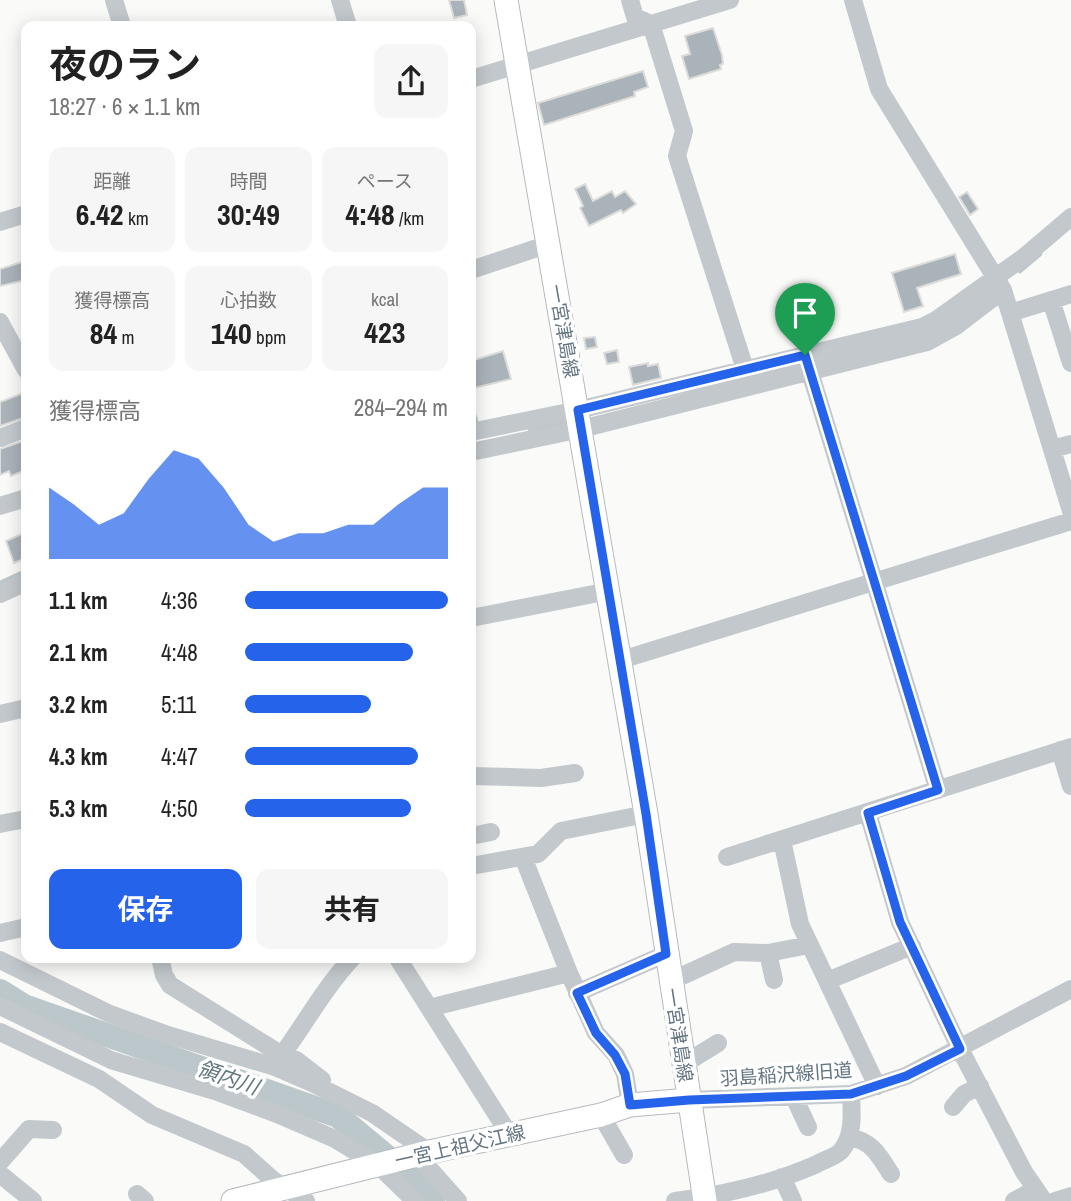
<!DOCTYPE html>
<html lang="ja">
<head>
<meta charset="utf-8">
<style>
	body { margin:0; font-family:"Archivo Narrow","Noto Sans JP",sans-serif; background:#f6f6f6; color:#222; height:100vh; display:flex; flex-direction:column; font-size:26px; white-space:nowrap }
	* { box-sizing:border-box; margin:0 }
	p { font-size:23px; color:#767676 }
	.icon { flex:none; width:38px; height:38px; fill:none; stroke:currentColor; stroke-width:2; stroke-linecap:round; stroke-linejoin:round }
	.map { position:relative; flex:1; overflow:hidden }
	.drawer { position:absolute; left:21px; top:21px; width:455px; height:942px; display:flex; flex-direction:column; background:#fff; border-radius:14px; box-shadow:0 4px 18px #0003 }
	.drawer>* { flex:none }
	.pin { position:absolute; display:grid; place-items:center; width:60px; height:60px; color:#fff; margin:-72px -30px; border-radius:50% 50% 50% 0; rotate:-45deg; box-shadow:0 0 7px #0007 }
	.pin .icon { rotate:45deg }
	.round { display:grid; place-items:center; flex:none; width:74px; height:74px; border-radius:14px; background:#f6f6f6 }
	.summary { display:flex; align-items:center; justify-content:space-between; height:119px; padding:0 28px }
	h1 { font-size:38px; font-weight:700; line-height:52px }
	.metrics { display:grid; grid-template-columns:repeat(3,1fr); gap:10px; height:119px; padding:7px 28px }
	.metrics div { display:grid; align-content:center; border-radius:14px; background:#f6f6f6; text-align:center }
	.metrics b { font-size:30px; font-weight:700 }
	.metrics small { font-size:19px; font-weight:400 }
	.metrics p { font-size:19px }
	.chart { height:196px; padding:14px 28px }
	.chart p { display:flex; justify-content:space-between }
	.chart svg { width:100%; height:126px; margin-top:7px; fill:#2563eb; opacity:.7 }
	.cta { display:flex; gap:14px; margin-top:auto; padding:14px 28px }
	.cta a { flex:1; height:80px; border-radius:14px; background:#2563eb; color:#fff; font-size:28px; font-weight:700; line-height:80px; text-align:center }
	.cta a+a { background:#f6f6f6; color:#222 }
	ul { padding:0 28px; list-style:none; font-size:23px }
	li { display:grid; grid-template-columns:112px 84px 1fr; align-items:center; height:52px }
	li i { height:18px; border-radius:9px; background:#2563eb }
	.map>svg:first-child { display:block }
	.lines { fill:none; stroke-linecap:round; stroke-linejoin:round }
	.stream { stroke:#bbc7cb; stroke-width:4.5 }
	.river { stroke:#bbc7cb; stroke-width:24 }
	.building { fill:#aab3b9; stroke:#dcdcda; stroke-width:2 }
	.major-casing { stroke:#b5babe; stroke-width:25 }
	.minor { stroke:#c3c8cc; stroke-width:18 }
	.major { stroke:#fff; stroke-width:23 }
	.route-casing { stroke:#fff; stroke-width:14 }
	.route { stroke:#2563eb; stroke-width:9 }
	.labels { text-anchor:middle; stroke-width:7; stroke-linejoin:round; paint-order:stroke }
	.street-label { font-size:19px; fill:#657683; stroke:#fff }
	.water-label { font-size:21px; font-style:italic; fill:#60757c; stroke:#fff }
</style>
</head>
<body>
<div class="map">
<svg width="1071" height="1201" viewBox="0 0 1071 1201">
	<rect width="100%" height="100%" fill="#fafaf8"/>
	<g class="lines">
		<path class="stream" d="M1020,271L1040,254
			M471,405L476,421
			M530,431L567,422
			M0,583L26,571"/>
		<path class="river" d="M0,991L24,1006L338,1116L411,1177L433,1201"/>
	</g>
	<path class="building" d="M449,0H464L467,15L454,18Z
		M713,28L722,55L723,64L720,65L721,69L689,79L682,56L690,54L685,36Z
		M643,71L648,87L634,92L635,96L544,125L538,103Z
		M585,184L593,201L612,191L615,197L625,191L636,204L623,213L621,210L589,226L580,208L583,206L575,189Z
		M967,192L978,209L970,215L959,197Z
		M955,254L961,274L917,288L923,306L904,312L892,273Z
		M22,262L26,280L0,286V269Z
		M595,337L597,347L586,349L584,338Z
		M617,350L619,362L607,364L604,353Z
		M503,351L511,379L474,388L471,375V361Z
		M648,363V366L658,364L661,378L633,385L629,367Z
		M26,392V417L0,426V402Z
		M26,440V470L11,476L9,471L0,475V449Z
		M26,532V558L14,563L6,541Z"/>
	<g class="lines">
		<defs>
			<path id="major" d="M506,0L646,814L705,1201
				M233,1201L429,1152L601,1115L630,1105L689,1100"/>
		</defs>
		<use href="#major" class="major-casing"/>
		<path class="minor" d="M114,0L122,26
			M340,0L348,26
			M630,0L635,17L651,24L684,131L677,156L745,369
			M853,0L879,89L1003,290L1071,511
			M471,79L730,0
			M0,222L26,214
			M471,270L549,244
			M1051,300L1071,363
			M1010,313L1071,294
			M0,322L26,370
			M807,362L938,790
			M471,432L578,410L922,327L936,320L1024,257L1071,217
			M0,438L26,428
			M1052,449L1071,444
			M471,452L581,429L927,342L956,326L1003,290
			M0,506L26,498
			M0,594L26,582
			M471,618L609,591
			M621,660L1071,521
			M0,714L26,708
			M1060,750L1071,786
			M471,776L541,778L575,773
			M868,813L900,922L960,1049L1024,1172L1044,1201
			M0,824L26,819
			M471,836L491,832
			M782,840L800,924L877,1086
			M523,857L569,973L596,1033L616,1055L625,1074L630,1105
			M727,857L1071,747
			M471,866L538,854L561,831L646,814
			M0,933L26,927
			M768,953L774,980
			M160,957L164,975L170,985L282,1055L296,1060L322,1080
			M397,957L509,1134
			M0,960L110,1014L165,1034L275,1067L312,1083L372,1113L429,1152
			M671,981L734,952L768,953L809,945
			M827,981L912,946
			M577,993L666,954
			M0,1006L111,1060L215,1091L277,1114L335,1139L378,1165L415,1201
			M429,1008L569,973
			M0,1032L99,1079L152,1115L244,1154L273,1180L306,1201
			M282,1055C306,1022 325,987 353,957
			M684,1064L718,1043
			M794,1097L808,1127
			M689,1100L851,1094L906,1076L1071,989
			M953,1107L964,1094L980,1086
			M601,1115L624,1155
			M849,1137C872,1141 879,1155 891,1174
			M418,1156L458,1201
			M0,1162L29,1129L53,1130
			M0,1174L33,1201
			M782,1177L793,1201
			M137,1194L145,1201
			M675,1201C724,1195 772,1184 817,1164C824,1160 835,1157 841,1151C854,1135 852,1114 851,1094
			M1014,1201L1034,1190
			M1055,1201L1071,1196"/>
		<use href="#major" class="major"/>
	</g>
	<g class="lines">
		<defs>
			<path id="route" d="M805,355L938,790L868,813L900,922L960,1049L906,1076L851,1094L689,1100L630,1105L625,1074L615,1055L596,1033L577,993L666,954L646,814L578,410Z"/>
		</defs>
		<use href="#route" class="route-casing"/>
		<use href="#route" class="route"/>
	</g>
	<g class="labels">
		<g class="street-label">
			<text transform="translate(564 331) rotate(80)" y="7">一宮津島線</text>
			<text transform="translate(679 1035) rotate(81)" y="7">一宮津島線</text>
			<text transform="translate(786 1074) rotate(-4)" y="7">羽島稲沢線旧道</text>
			<text transform="translate(460 1146) rotate(-13)" y="7">一宮上祖父江線</text>
		</g>
		<g class="water-label">
			<text transform="translate(228 1078) rotate(19)" y="7">領内川</text>
		</g>
	</g>
</svg>
<div class="pin" style="left:805px;top:355px;background:#1e9e55"><svg class="icon" aria-label="arrive" viewBox="0 0 24 24"><path d="M6 21V4h12l-3 4 3 4H6"/></svg></div>
<section class="drawer">
<div class="summary"><div><h1>夜のラン</h1><p>18:27 · 6 × 1.1 km</p></div><a class="round"><svg class="icon" aria-label="share" viewBox="0 0 24 24"><path d="M12 15V3M7 8l5-5 5 5M5 13v7h14v-7"/></svg></a></div>
<div class="metrics">
<div><p>距離</p><b>6.42<small> km</small></b></div>
<div><p>時間</p><b>30:49</b></div>
<div><p>ペース</p><b>4:48<small> /km</small></b></div>
</div>
<div class="metrics">
<div><p>獲得標高</p><b>84<small> m</small></b></div>
<div><p>心拍数</p><b>140<small> bpm</small></b></div>
<div><p>kcal</p><b>423</b></div>
</div>
<div class="chart"><p><span>獲得標高</span>284–294 m</p>
<svg viewBox="0 0 160 44" preserveAspectRatio="none"><path d="M0 44V19L10 25L20 32L30 28L40 16L50 6L60 9L70 19L80 32L90 38L100 35L110 35L120 32L130 32L140 25L150 19L160 19V44z"/></svg>
</div>
<ul>
<li><b>1.1 km</b>4:36<i style="width:100%"></i></li>
<li><b>2.1 km</b>4:48<i style="width:83%"></i></li>
<li><b>3.2 km</b>5:11<i style="width:62%"></i></li>
<li><b>4.3 km</b>4:47<i style="width:85%"></i></li>
<li><b>5.3 km</b>4:50<i style="width:82%"></i></li>
</ul>
<div class="cta"><a>保存</a><a>共有</a></div>
</section>
</div>
</body>
</html>
